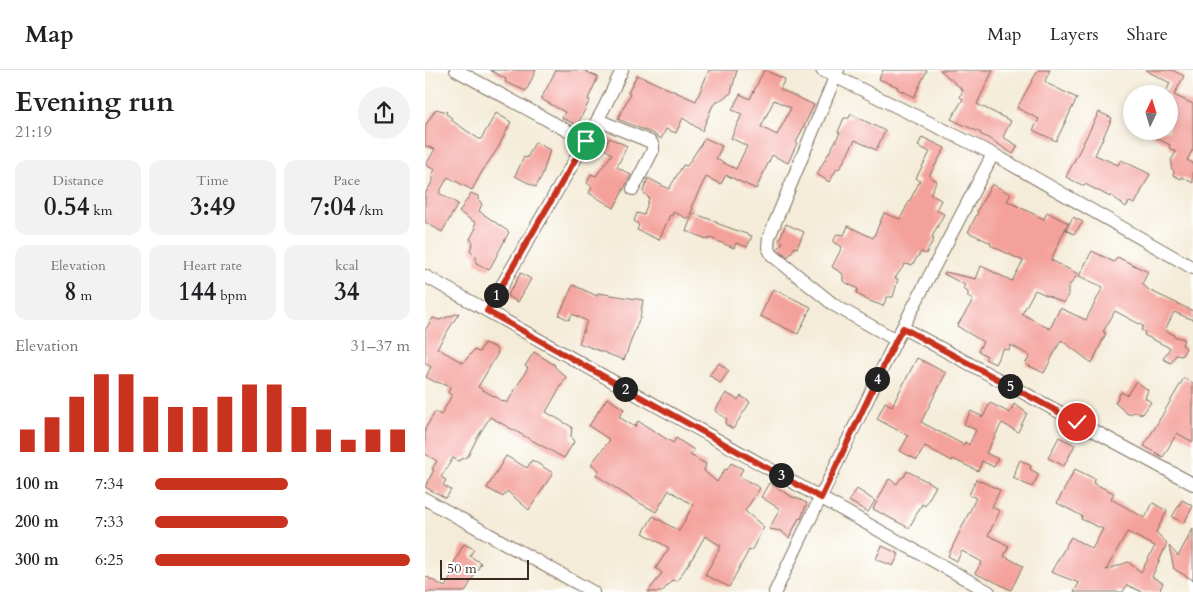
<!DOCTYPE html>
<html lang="en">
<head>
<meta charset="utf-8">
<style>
	body { margin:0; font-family:Cardo,serif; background:#f2f2f2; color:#202124; height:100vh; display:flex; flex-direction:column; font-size:19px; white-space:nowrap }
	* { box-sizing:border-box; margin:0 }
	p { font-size:16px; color:#757577 }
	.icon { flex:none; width:28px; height:28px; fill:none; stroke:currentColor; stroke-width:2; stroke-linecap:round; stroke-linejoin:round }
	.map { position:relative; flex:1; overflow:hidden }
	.details { display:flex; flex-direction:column; background:#fff; width:425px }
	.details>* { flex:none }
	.needle { width:32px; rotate:4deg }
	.fabs { position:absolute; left:698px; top:15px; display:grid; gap:10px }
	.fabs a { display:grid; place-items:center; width:55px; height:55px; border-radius:50%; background:#fff; box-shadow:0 2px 8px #0003; font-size:25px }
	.scale { position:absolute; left:15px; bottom:12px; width:89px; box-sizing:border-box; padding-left:5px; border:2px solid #3b2a1e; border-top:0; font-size:14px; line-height:18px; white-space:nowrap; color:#3b2a1e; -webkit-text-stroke:4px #fff; paint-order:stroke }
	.pin { position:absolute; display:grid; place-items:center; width:42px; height:42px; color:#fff; margin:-21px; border:2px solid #fff; border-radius:50%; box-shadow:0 1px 5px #0007 }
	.km { position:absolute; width:25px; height:25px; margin:-12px; border-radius:50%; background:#222; color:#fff; font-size:14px; line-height:25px; text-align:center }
	.round { display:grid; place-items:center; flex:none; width:52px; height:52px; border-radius:26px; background:#f2f2f2 }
	.overview { display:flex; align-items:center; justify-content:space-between; height:85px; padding:0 15px }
	h1 { font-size:28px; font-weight:800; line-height:38px }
	.figures { display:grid; grid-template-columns:repeat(3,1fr); gap:8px; height:85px; padding:5px 15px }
	.figures div { display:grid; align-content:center; border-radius:12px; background:#f2f2f2; text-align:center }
	.figures b { font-size:25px; font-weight:800 }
	.figures small { font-size:14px; font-weight:400 }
	.figures p { font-size:14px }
	.chart { height:140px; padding:10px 15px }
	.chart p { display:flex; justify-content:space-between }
	.chart svg { width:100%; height:90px; margin-top:5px; stroke:#c8321e; stroke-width:6 }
	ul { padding:0 15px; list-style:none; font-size:16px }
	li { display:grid; grid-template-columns:80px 60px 1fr; align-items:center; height:38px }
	li i { height:12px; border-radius:6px; background:#c8321e }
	header { display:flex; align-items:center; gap:30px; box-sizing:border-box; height:70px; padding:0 25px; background:#fff; border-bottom:1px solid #e0e0e0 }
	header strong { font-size:24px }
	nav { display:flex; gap:28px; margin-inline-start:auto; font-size:18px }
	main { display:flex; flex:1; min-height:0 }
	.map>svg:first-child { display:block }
	.building { fill:#f4a19b; fill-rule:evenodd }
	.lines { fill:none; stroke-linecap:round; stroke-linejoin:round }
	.minor-casing { stroke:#7c6e5f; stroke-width:14 }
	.minor { stroke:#fff; stroke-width:12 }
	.route-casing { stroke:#fff; stroke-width:10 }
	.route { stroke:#c8321e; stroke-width:6 }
</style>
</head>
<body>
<header>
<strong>Map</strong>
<nav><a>Map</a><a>Layers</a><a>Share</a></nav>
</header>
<main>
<section class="details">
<div class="overview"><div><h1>Evening run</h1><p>21:19</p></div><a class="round"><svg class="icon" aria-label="share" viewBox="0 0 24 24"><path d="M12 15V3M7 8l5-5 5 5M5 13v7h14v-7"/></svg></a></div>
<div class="figures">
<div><p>Distance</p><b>0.54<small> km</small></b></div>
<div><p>Time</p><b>3:49</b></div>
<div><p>Pace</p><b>7:04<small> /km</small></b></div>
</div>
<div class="figures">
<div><p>Elevation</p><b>8<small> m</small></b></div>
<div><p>Heart rate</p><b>144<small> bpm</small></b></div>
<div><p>kcal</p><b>34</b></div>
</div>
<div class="chart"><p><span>Elevation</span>31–37 m</p>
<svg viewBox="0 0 160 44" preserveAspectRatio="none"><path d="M5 44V33M15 44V27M25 44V17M35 44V6M45 44V6M55 44V17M65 44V22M75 44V22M85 44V17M95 44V11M105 44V11M115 44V22M125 44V33M135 44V38M145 44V33M155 44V33"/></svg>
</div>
<ul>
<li><b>100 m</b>7:34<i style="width:52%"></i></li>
<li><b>200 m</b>7:33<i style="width:52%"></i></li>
<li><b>300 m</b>6:25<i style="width:100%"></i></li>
</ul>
</section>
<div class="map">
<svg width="768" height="522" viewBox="0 0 768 522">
	<rect width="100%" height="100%" fill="#fff"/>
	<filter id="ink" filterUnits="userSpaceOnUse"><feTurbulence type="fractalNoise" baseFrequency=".02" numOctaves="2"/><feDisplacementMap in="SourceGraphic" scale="10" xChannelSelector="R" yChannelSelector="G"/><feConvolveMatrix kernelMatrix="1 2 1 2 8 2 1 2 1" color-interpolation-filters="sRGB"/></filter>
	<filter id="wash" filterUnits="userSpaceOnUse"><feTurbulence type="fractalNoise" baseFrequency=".0096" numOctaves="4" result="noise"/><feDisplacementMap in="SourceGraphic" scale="20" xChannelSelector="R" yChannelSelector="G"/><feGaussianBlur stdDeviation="1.12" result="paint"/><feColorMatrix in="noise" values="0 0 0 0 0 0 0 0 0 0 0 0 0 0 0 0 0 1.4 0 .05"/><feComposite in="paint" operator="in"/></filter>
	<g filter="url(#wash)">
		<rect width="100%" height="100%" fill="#f4ecd8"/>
		<g id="blocks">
			<path class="building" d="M65,0H111L101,21L80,12L81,9Z
				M131,0H158L173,7L163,29L165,30L152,55L137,48L140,42L116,29Z
				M284,0H312L306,23L288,35L277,61L258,48L251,63L241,59L236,69L229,64L193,49L205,24L203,23L212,5L271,31Z
				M339,0L360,9L355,19L389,35L371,73H372L363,93L347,85L331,119L301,105L296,114L281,107L266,137L268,138L263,149L248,142L247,146L245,145L234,170L212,160L214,155L209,151L212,143L219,145L222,135L224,128L218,122L223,108L244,119L258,95L262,96L280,68L297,76L291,89L311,99L322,76L306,68L317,44L307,40L315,24L325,29ZM349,30L366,38L352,65L336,57Z
				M458,0H502L489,27L472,19L473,17L454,9Z
				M515,0H568L552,34L586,51L578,67L593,76L588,84L567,70L555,64L556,63L526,49L538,29L535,27L538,20Z
				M613,0H625L620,11L623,14L652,28L631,71L608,60L614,49L592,38Z
				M720,0H747L759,6L749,25L768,34V79L762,90L768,93V113L757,107L756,109L748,105L749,101L746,98L747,93L746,90L751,82L744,78L745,75L718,61H744V24H740L745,13Z
				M11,39L22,42L21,44L27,48L26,50L54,69H56L71,43L86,52L73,78L58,100L47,120L23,107L14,123L33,134L17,162L0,152V124L9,109L6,107L10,100L1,95L10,79L0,76V56Z
				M674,42L687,48L670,85L693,95L696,90L725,104L710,134L704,132L701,137L686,125L685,127L660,114L659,116L641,107Z
				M426,44L460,61L451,80L430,70L415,98L412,99L404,112L392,104L415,63L413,62L419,48H424Z
				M497,67L520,78L504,106L512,111L505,124L516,130L511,140L519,144L507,167L509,168L501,184L496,182L487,195L480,194L470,208L473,209L468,227H462L458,236L442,230L431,223L433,219L418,211V204L407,197L417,177L408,172L412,164L419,165L423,156L448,168L459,143L475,149L495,111L491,108L505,82L493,76Z
				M185,68L202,76L192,97L206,105L189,138L164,123L167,117L162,113L166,104L171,106L187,84L178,78Z
				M110,72L125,80L118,103L111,117L90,106L99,87L102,88Z
				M567,114L586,124L582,131L619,149L622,142L643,153L626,190L653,204L643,217V225L639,233L610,220L597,244L625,259L635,238L661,250L678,217L654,206L667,181L689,192L692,187L723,202L717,214L724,220L768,241V250L749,242L740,260L749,265L748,266L759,269L757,275L761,278L757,286L751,285L746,293L738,289L745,278L719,265L720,262L716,260L718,256L690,241L678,262L681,263L667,293L636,270L619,303L600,294L605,286L586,275L584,280L578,279L570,294L560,289L562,286L553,281L558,272L532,256L548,230L543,227V222L538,219L540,215L519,204L520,202L551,209L556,196L587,211L598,191L565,175L566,173L543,162L553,142L552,141Z
				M46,123L53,126V129L57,134L54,141L84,162L64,200L51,193V186L45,180L48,173L45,169L51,158L49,156L51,153L34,142Z
				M268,143L292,152L291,153L327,166L322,177L311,173L309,178L285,168L284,170L261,161Z
				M648,147L658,152L649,164L641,160Z
				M361,154L379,162L372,178L370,177L363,187L353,179L358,172L354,170Z
				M96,203L106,209L93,232L82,226Z
				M148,215L172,226L173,223L218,230L215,249H214L199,290L154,273L162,251L147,244L144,250L134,245Z
				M348,219L386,237L373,264L335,246Z
				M34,243L12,278L38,293L49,280L54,282L59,273L70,277L73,283L53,317L79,332V331L82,333L103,298L100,296L109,282L130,295L129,296L141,307L121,342L147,357L146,367L149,372L139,388L65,347L52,368L43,386L33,391L28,388L16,407L21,410L18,415L26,420L21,428L0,417L9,400L7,399L12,391L0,384V359L10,342L16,345L27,325L23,323L25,317L12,312H10L1,307L6,297L0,293V260L8,248L14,250Z
				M492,288L521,303L496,352L539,375L540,372L544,375L551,360L539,354L546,341L558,347L565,333L585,343L589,334L602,343L593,362L577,353L561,383L573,389L569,397L557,391L553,401L528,389L527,391L500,376L492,390L475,381L483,366L452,349L460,332L467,336Z
				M294,293L304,301L295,313L284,305Z
				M759,308L768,313V372L752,363L738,387L719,376Z
				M711,311L723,320L720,328L726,332L718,344L710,342L703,344L690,333L696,322L702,325Z
				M301,323L313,330L316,326L325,332L308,359L300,354L302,349L290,341Z
				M182,328L199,339L194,347L210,357L213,351L248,373L251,368L269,380L265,385L281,394L279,401L292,412L300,399L302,400L306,393L318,399L314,406L335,418L320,441L339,457L326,481L324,480L304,517L280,505L296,476L280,466L268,487L252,511L247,510L237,522H223L237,503L231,498L244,478L218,463L228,446L254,461L268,435L244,420L231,442L204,427L171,405L174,400L166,394L185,370L164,356Z
				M634,367L650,375L639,396L623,388Z
				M81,386L102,398L107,390L128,403L104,440L82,421L78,427L62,418Z
				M595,390L606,396L605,399L614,404L607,417L588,408L591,403L590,402Z
				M650,399L670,409L668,413L689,423L686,429L720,448L728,433L742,441L731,462L742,473L727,507L738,513L734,522H717L702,515L698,522H649L654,513L626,502L646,467L667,479L678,459L656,449L657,446L632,433ZM702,462L730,476L716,502L703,492L681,500Z
				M482,401L511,416L500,436L497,434L484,458L448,439L464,409L472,414L476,408L479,407Z
				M551,409L575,420L567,437L575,441L563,465L584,476L579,486L598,496L586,520L564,509V510L550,503L557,492L537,481L532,491L523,486L551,428L544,425Z
				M344,413L369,428V427L382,433L376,449L374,448L364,468L356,461L344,459L355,439L336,427Z
				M432,419L450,431L443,442L424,431Z
				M757,430L768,436L759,453L747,447Z
				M768,459V510L749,499L744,476L753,486Z
				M39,474L49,479L45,486L56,493L40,522H0V506L20,517L33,495L29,493Z
				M457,476L474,484L468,496L451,489Z"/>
		</g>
	</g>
	<g filter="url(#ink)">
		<use href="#blocks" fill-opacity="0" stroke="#7c6e5f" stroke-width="1"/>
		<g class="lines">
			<defs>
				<path id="minor" d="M31,0L161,71
					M397,0L568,84L768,198
					M413,0L344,167L343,177L347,185L409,235L471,270
					M173,50L226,72L228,76V80L208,119
					M0,206L564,522
					M62,241L161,71L180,36L197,0
					M478,258L768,414
					M0,429L168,522
					M350,522L471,270L568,84"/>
			</defs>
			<use href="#minor" class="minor-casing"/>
			<use href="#minor" class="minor"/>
		</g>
	</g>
	<g class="lines" filter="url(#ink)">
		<defs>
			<path id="route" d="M161,71L62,241L396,428L471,270L478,258L652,352"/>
		</defs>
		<use href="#route" class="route-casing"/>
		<use href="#route" class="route"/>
	</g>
</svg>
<div class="fabs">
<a><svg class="needle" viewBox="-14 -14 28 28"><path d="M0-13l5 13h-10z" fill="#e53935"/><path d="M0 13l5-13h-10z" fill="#757577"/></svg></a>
</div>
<div class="scale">50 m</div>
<div class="pin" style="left:161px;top:71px;background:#1e9e55"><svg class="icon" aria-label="arrive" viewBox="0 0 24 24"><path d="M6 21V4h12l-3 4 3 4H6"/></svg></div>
<div class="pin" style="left:652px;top:352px;background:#d93025"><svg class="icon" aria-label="check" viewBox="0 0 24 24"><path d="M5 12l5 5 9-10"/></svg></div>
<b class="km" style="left:71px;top:225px">1</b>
<b class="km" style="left:200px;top:319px">2</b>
<b class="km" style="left:356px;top:405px">3</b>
<b class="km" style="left:452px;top:309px">4</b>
<b class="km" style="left:585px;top:316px">5</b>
</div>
</main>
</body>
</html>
